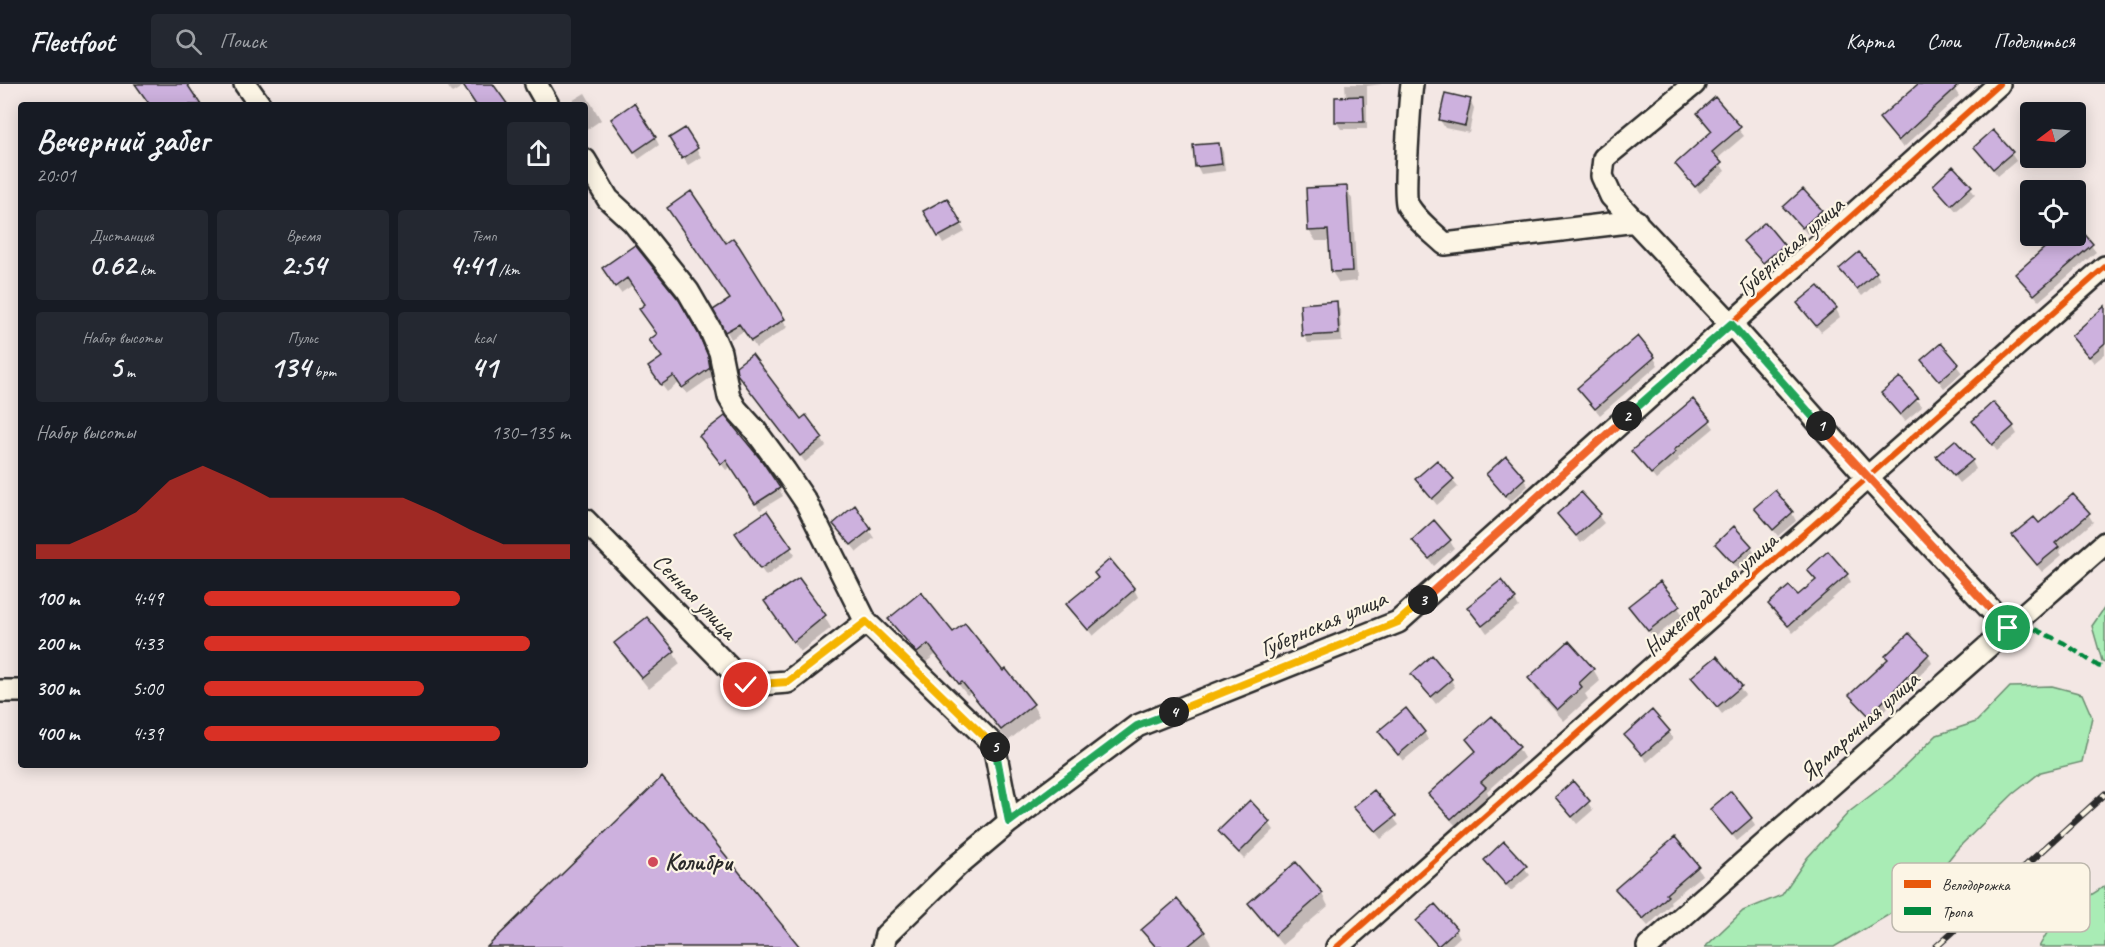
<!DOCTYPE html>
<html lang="ru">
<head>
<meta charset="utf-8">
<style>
	body { margin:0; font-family:Caveat,sans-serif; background:#242831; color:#f1f3f6; height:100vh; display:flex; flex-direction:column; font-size:22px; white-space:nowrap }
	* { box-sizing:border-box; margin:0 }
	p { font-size:20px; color:#9ea1a6 }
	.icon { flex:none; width:33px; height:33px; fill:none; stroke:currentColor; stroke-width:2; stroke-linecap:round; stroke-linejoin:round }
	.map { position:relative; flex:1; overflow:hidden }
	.drawer { position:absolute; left:18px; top:18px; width:570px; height:666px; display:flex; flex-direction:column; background:#171b24; border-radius:6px; box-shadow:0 3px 15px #0003 }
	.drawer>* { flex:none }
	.needle { width:39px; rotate:254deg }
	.fabs { position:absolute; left:2020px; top:18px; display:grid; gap:12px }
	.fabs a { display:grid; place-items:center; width:66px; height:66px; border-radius:6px; background:#171b24; box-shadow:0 3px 15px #0003; font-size:30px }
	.pin { position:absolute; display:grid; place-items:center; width:51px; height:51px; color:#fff; margin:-26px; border:3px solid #fff; border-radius:50%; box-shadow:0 2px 6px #0007 }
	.km { position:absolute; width:30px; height:30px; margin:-15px; border-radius:50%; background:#222; color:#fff; font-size:16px; line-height:30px; text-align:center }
	.round { display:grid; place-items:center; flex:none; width:63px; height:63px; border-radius:6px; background:#242831 }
	.overview { display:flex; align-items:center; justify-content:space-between; height:102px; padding:0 18px }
	h1 { font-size:33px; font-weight:700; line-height:45px }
	.metrics { display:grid; grid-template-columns:repeat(3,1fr); gap:9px; height:102px; padding:6px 18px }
	.metrics div { display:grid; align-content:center; border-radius:6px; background:#242831; text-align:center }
	.metrics b { font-size:30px; font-weight:700 }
	.metrics small { font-size:16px; font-weight:400 }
	.metrics p { font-size:16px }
	.chart { height:168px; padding:12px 18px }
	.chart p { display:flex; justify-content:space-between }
	.chart svg { width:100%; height:108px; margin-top:6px; fill:#d93025; opacity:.7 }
	ul { padding:0 18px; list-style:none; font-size:20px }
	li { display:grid; grid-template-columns:96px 72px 1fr; align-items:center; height:45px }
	li i { height:15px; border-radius:8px; background:#d93025 }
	header { display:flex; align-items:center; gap:36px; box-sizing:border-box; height:84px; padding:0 30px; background:#171b24; border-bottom:2px solid #363941 }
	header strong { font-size:28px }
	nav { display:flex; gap:33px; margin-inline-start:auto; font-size:21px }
	.search { width:420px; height:54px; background:#242831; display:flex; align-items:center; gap:15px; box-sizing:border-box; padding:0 21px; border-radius:6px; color:#9ea1a6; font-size:22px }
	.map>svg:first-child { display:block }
	.green { fill:#a9ecb5; stroke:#6a8c70; stroke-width:1.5 }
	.shadow { fill:#0003 }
	.building { fill:#cdb1de; stroke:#2b2b2b; stroke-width:1.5 }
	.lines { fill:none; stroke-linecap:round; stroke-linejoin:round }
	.minor-casing { stroke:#2b2b2b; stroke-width:26 }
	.minor { stroke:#fcf5e5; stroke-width:21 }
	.rail-casing { stroke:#2b2b2b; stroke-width:7 }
	.rail { stroke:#fcf5e5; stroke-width:4.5; stroke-dasharray:14; stroke-linecap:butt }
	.quiet { stroke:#00873e; stroke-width:4.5; stroke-dasharray:9 4.5; stroke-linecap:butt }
	.cycleway-casing { stroke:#fcf5e5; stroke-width:10 }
	.cycleway { stroke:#e8590c; stroke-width:6 }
	.split-1-casing { stroke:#fff; stroke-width:12 }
	.split-2-casing { stroke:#fff; stroke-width:12 }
	.split-3-casing { stroke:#fff; stroke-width:12 }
	.split-4-casing { stroke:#fff; stroke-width:12 }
	.split-5-casing { stroke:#fff; stroke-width:12 }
	.split-6-casing { stroke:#fff; stroke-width:12 }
	.split-1 { stroke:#f0652b; stroke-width:8 }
	.split-2 { stroke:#22a559; stroke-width:8 }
	.split-3 { stroke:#f0652b; stroke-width:8 }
	.split-4 { stroke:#f5b400; stroke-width:8 }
	.split-5 { stroke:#22a559; stroke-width:8 }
	.split-6 { stroke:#f5b400; stroke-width:8 }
	.poi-dot { fill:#d1495b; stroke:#fcf5e5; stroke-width:2 }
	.labels { text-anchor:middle; stroke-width:4.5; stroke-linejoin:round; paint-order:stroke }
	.street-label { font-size:24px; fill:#2b2b2b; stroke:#fcf5e5 }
	.poi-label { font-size:24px; font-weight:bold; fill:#2b2b2b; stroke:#fcf5e5; text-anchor:start }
	.key { fill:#fcf5e5; stroke:#bdb8ad; stroke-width:1.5 }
	.key-label { font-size:16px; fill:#2b2b2b }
</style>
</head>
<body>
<header>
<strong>Fleetfoot</strong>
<div class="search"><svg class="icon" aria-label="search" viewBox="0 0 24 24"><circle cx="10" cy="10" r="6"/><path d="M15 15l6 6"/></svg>Поиск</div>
<nav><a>Карта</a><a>Слои</a><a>Поделиться</a></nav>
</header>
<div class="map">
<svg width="2105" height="863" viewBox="0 0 2105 863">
	<rect width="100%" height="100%" fill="#f3e7e4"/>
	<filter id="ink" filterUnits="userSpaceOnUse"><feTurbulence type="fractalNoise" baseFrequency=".0167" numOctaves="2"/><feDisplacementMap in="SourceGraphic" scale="12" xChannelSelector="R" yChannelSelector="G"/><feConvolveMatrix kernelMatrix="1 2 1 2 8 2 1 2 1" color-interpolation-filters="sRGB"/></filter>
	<g filter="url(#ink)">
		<path class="green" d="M2105,523V578L2102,577L2092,542Z
			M2052,602L2082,610L2092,633L2082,678L2041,688L2013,710L1958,764L1919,813L1834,863H1705L1743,827L1782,811L1807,774L1849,728L1892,695L1937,651L1976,638L2010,603Z
			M2105,802V863H2039L2056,833Z"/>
		<path class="shadow" d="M446,0H491L506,21H477L464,2L452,9Z
			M1345,0H1382L1367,2V45H1341L1336,37L1346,14Z
			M1920,0H1951L1959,12L1903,64L1880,34Z
			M585,9L601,36L585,47V21H565Z
			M1470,16L1474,24L1469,49L1445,44L1440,36Z
			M1715,16L1744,52L1717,75L1725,87L1700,109L1677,81L1713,49L1699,30Z
			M617,43L655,53L659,61L639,75Z
			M684,46L701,73L688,81L675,62Z
			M1219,60L1223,68L1225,87L1201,90L1197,82Z
			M1976,64L2011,69L2016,77L1998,92Z
			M1935,101L1970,103L1975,111L1956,127Z
			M1346,104L1352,115L1357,197L1339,199L1332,188L1330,157H1316L1309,147Z
			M947,116L965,148L943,160L925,128Z
			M1785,123L1821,127L1825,134L1807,150Z
			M2076,142L2096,168L2039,217L2017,190L2061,152H2076Z
			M1745,157L1783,162L1787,169L1768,186Z
			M726,162L788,243L756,264L745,246L731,255L715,226L731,216Z
			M634,163L702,260L711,281L713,292L687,310L679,299L667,308L654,291L663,274L655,264L658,251L647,220L633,201L621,209L608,192Z
			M1841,186L1876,189L1880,196L1862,212Z
			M1336,219L1340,226L1342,257L1308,259L1304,251Z
			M1799,220L1836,225L1840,233L1821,248Z
			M2105,223V270L2094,279L2073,252Z
			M1941,261L1962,289L1944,304L1923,276Z
			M1654,274L1658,281L1600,331L1579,305Z
			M1899,295L1922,323L1905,337L1883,309Z
			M744,298L801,337L806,333L826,362L805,378Z
			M1709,337L1714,344L1678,374L1679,376L1656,396L1633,368Z
			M1974,337L2013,343L2017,350L1997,367Z
			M706,360L779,405L783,412L760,426L731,382L726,386Z
			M1938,372L1972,377L1976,385L1959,399Z
			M1437,378L1458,403L1437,421L1417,396Z
			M1488,391L1524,395L1528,402L1510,418Z
			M1581,410L1604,439L1581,459L1559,430Z
			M854,424L874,454L857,468L835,441Z
			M1756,424L1792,429L1796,437L1778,452Z
			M766,429L795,471L766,492L742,457Z
			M2088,430L2093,438L2059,467L2062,471L2042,488L2014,452L2039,441Z
			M1414,456L1450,457L1454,464L1434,482Z
			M1717,460L1751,463L1755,470L1738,486L1721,468Z
			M1809,486L1847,491L1851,498L1793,549L1770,520L1798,513L1816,497Z
			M1660,499L1683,531L1654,554L1635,530Z
			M1134,505L1138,513L1093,552L1073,527Z
			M1515,516L1519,523L1487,549L1474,531Z
			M766,518L824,532L831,544L800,568Z
			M890,535L1003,589L1032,620L1039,632L1008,657L970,609L967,611L935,571L924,580L897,547Z
			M1909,551L1928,571L1932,579L1874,638L1851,611L1889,576Z
			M616,560L673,568L680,580L649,605L622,571Z
			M1716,574L1745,611L1722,630L1693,593Z
			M1593,585L1600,597L1585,610L1588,615L1564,637L1536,606L1530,594Z
			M1412,590L1451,596L1455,603L1436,620Z
			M1380,648H1424L1428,656L1403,677Z
			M1669,648L1673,655L1647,678L1626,651Z
			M1468,655L1518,664L1524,674L1487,707L1490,714L1457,743L1436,720L1430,710L1476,669Z
			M1573,699L1593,726L1577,740L1557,713Z
			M1374,708L1399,741L1381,755L1355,723Z
			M1250,719L1269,739L1274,746L1244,775L1224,755L1220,747Z
			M1712,725L1751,734L1755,742L1737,757Z
			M1504,759L1530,791L1511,807L1486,776Z
			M1697,783L1702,791L1670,817L1671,820L1648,842L1621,813L1617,806Z
			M1322,810L1328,822L1282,861L1257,831L1250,820Z
			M1418,837L1456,846L1460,853L1449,863H1439Z
			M1143,846L1204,848L1211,860L1207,863H1154Z"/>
		<path class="building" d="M135,0H187L201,21H150Z
			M462,0H493L508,21H476Z
			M1918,0H1960L1898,57L1879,34Z
			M1445,9L1471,15L1465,42L1439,36Z
			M1363,12L1364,38H1335V13Z
			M1715,13L1741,43L1712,68L1722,79L1695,103L1675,80L1712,47L1697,29Z
			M634,19L656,53L634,68L611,35Z
			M685,44L698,64L682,75L669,54Z
			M1993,46L2013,68L1993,85L1974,63Z
			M1219,59L1222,80L1195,83L1193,61Z
			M1953,82L1972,102L1951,121L1933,101Z
			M1347,102L1352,187L1331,188L1328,146L1308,147L1306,104Z
			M1803,105L1822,126L1802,144L1783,123Z
			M691,107L726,159L733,154L739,162L785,235L751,257L739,240L725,248L713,226L730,215L667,124Z
			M947,114L962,140L938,153L923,127Z
			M1765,138L1784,161L1763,179L1743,157Z
			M2076,140L2093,160L2034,211L2015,190L2058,152H2076Z
			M635,161L679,216L699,251L708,272L710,284L682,304L674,292L661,301L648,283L662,273L649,256L657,250L639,225L645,220L627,194L615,203L602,184Z
			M1859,168L1877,188L1857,205L1839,185Z
			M1818,202L1837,224L1816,242L1797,219Z
			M1337,217L1339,250L1302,252L1300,220Z
			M2105,222V259L2089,273L2071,252Z
			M1638,252L1655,273L1595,325L1577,304Z
			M1941,259L1959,280L1939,297L1921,276Z
			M752,270L801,335L806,331L823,354L800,372L737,290L736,282Z
			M1900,293L1918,314L1900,331L1881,309Z
			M1693,315L1711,336L1674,366L1676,368L1651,390L1631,367Z
			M1993,318L2014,342L1992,361L1972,337Z
			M725,332L762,377L780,404L755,420L726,376L721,380L699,352Z
			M1955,356L1973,376L1954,392L1936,372Z
			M1506,372L1525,394L1505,412L1486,390Z
			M1437,376L1454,395L1432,415L1415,395Z
			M1775,406L1793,428L1773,446L1754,424Z
			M1581,408L1601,430L1576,452L1557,430Z
			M2073,410L2090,429L2055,459L2059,463L2037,481L2012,451L2034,433L2039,439Z
			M855,421L871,445L851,461L833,440Z
			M767,427L792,463L760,485L735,449Z
			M1434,436L1451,456L1429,475L1412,456Z
			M1734,442L1752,462L1733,479L1715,460Z
			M1828,467L1848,490L1788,542L1768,520L1789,502L1798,511L1816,496L1807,486Z
			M1110,475L1135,505L1088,546L1066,520L1098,494L1094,489Z
			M799,494L826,531L793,558L764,517Z
			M1501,496L1516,515L1482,542L1467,523Z
			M1660,497L1680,522L1648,547L1628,522Z
			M921,508L953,548L965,539L1003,587L1006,585L1034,620L1001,646L962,598L959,600L928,560L917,569L888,535Z
			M647,533L675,567L642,594L614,559Z
			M1909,549L1929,570L1869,632L1849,611L1888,575L1885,572Z
			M1569,557L1594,585L1579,599L1582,603L1557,626L1528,594Z
			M1432,571L1452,595L1431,613L1411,590Z
			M1717,572L1742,602L1717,623L1691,593Z
			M1406,624L1425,648L1398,671L1378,647Z
			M1652,626L1670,647L1642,671L1624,651Z
			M1492,632L1520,663L1481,698L1486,703L1451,735L1428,710L1476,667L1466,655Z
			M662,693L800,863H487Z
			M1573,697L1590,717L1572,733L1555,713Z
			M1374,706L1396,732L1376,748L1353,723Z
			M1731,707L1752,734L1732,751L1710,725Z
			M1250,716L1270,738L1239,769L1218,747Z
			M1675,753L1699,782L1666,810L1668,812L1643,835L1615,805Z
			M1504,757L1527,782L1506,801L1484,776Z
			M1296,778L1323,809L1275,851L1248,819Z
			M1177,815L1205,848L1187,863H1156L1141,846Z
			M1435,820L1457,845L1438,862L1416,837Z"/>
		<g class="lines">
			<defs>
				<path id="minor" d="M245,0L260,21
					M536,0L548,21
					M1412,0C1410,15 1403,113 1407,120C1416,136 1432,148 1445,160L1636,137
					M1694,0L1604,74L1602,92L1611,112L1731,240L1868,394L2008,544
					M585,76L608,115L633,138L688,207L710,245L720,268L729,313L736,325L755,346L785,387L806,418L866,538L994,661L1009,738L958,781L886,851L883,863
					M585,436L746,601L788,598L866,538
					M0,607H21
					M1009,738L1137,642L1398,538L1999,0
					M1337,863L2105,183
					M1648,863L2105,459"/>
			</defs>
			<use href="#minor" class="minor-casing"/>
			<use href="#minor" class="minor"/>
			<defs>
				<path id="rail" d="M1936,863L2105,710"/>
			</defs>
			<use href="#rail" class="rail-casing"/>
			<use href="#rail" class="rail"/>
			<path class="quiet" d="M2008,544H2032L2064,559L2098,582L2105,584"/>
			<defs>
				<path id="cycleway" d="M1009,738L1137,642L1398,538L1999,0
					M1337,863L2105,183"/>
			</defs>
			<use href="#cycleway" class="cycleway-casing"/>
			<use href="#cycleway" class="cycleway"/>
		</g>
	</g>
	<g class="lines" filter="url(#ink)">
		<defs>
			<path id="split-1" d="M1821,342L2008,544"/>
			<path id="split-2" d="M1627,332L1731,240L1821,342"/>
			<path id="split-3" d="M1423,516L1627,332"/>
			<path id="split-4" d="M1174,628L1398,538L1423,516"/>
			<path id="split-5" d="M995,663L1009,738L1137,642L1174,628"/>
			<path id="split-6" d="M746,601L788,598L866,538L995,663"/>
		</defs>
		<use href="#split-1" class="split-1-casing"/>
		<use href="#split-2" class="split-2-casing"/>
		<use href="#split-3" class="split-3-casing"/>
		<use href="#split-4" class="split-4-casing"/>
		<use href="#split-5" class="split-5-casing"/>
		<use href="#split-6" class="split-6-casing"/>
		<use href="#split-1" class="split-1"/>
		<use href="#split-2" class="split-2"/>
		<use href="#split-3" class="split-3"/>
		<use href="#split-4" class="split-4"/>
		<use href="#split-5" class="split-5"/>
		<use href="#split-6" class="split-6"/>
	</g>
	<circle class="poi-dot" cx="653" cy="778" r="6"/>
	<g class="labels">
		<g class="street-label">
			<text transform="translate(1790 162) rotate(-42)" y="8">Губернская улица</text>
			<text transform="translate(1710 510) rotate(-42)" y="8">Нижегородская улица</text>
			<text transform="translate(695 512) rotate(46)" y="8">Сенная улица</text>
			<text transform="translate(1323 539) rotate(-23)" y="8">Губернская улица</text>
			<text transform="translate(1859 642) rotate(-42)" y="8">Ярмарочная улица</text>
		</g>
		<g class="poi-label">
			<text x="665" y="786">Колибри</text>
		</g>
	</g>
	<rect x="1892" y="779" width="198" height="69" rx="9" class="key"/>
	<rect x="1904" y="796" width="27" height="8" fill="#e8590c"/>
	<rect x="1904" y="823" width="27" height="8" fill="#00873e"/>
	<g class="key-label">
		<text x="1942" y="806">Велодорожка</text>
		<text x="1942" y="833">Тропа</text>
	</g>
</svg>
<div class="fabs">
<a><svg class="needle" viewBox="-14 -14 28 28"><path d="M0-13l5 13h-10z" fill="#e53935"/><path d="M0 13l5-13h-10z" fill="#9ea1a6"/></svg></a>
<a><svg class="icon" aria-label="locate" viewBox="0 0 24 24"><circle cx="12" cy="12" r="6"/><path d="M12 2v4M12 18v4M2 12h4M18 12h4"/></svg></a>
</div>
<div class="pin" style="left:2008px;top:544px;background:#1e9e55"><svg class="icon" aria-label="arrive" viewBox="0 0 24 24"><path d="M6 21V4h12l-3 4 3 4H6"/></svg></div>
<div class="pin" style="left:746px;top:601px;background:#d93025"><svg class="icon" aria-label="check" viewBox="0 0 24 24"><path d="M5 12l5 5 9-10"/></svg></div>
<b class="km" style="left:1821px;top:342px">1</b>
<b class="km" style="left:1627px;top:332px">2</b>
<b class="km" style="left:1423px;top:516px">3</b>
<b class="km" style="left:1174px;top:628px">4</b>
<b class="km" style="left:995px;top:663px">5</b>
<section class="drawer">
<div class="overview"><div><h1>Вечерний забег</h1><p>20:01</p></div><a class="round"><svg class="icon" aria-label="share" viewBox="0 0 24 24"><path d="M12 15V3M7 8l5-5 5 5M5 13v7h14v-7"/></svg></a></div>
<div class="metrics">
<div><p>Дистанция</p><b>0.62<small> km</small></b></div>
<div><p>Время</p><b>2:54</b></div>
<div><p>Темп</p><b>4:41<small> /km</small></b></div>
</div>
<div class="metrics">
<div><p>Набор высоты</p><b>5<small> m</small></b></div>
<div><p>Пульс</p><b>134<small> bpm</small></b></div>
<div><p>kcal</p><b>41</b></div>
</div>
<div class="chart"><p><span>Набор высоты</span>130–135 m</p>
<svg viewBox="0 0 160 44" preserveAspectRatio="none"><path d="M0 44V38L10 38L20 32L30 25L40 12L50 6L60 12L70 19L80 19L90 19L100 19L110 19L120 25L130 32L140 38L150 38L160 38V44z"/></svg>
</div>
<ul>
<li><b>100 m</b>4:49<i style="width:70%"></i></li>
<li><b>200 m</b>4:33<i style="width:89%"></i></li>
<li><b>300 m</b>5:00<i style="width:60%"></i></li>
<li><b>400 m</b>4:39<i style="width:81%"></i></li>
</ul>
</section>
</div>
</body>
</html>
